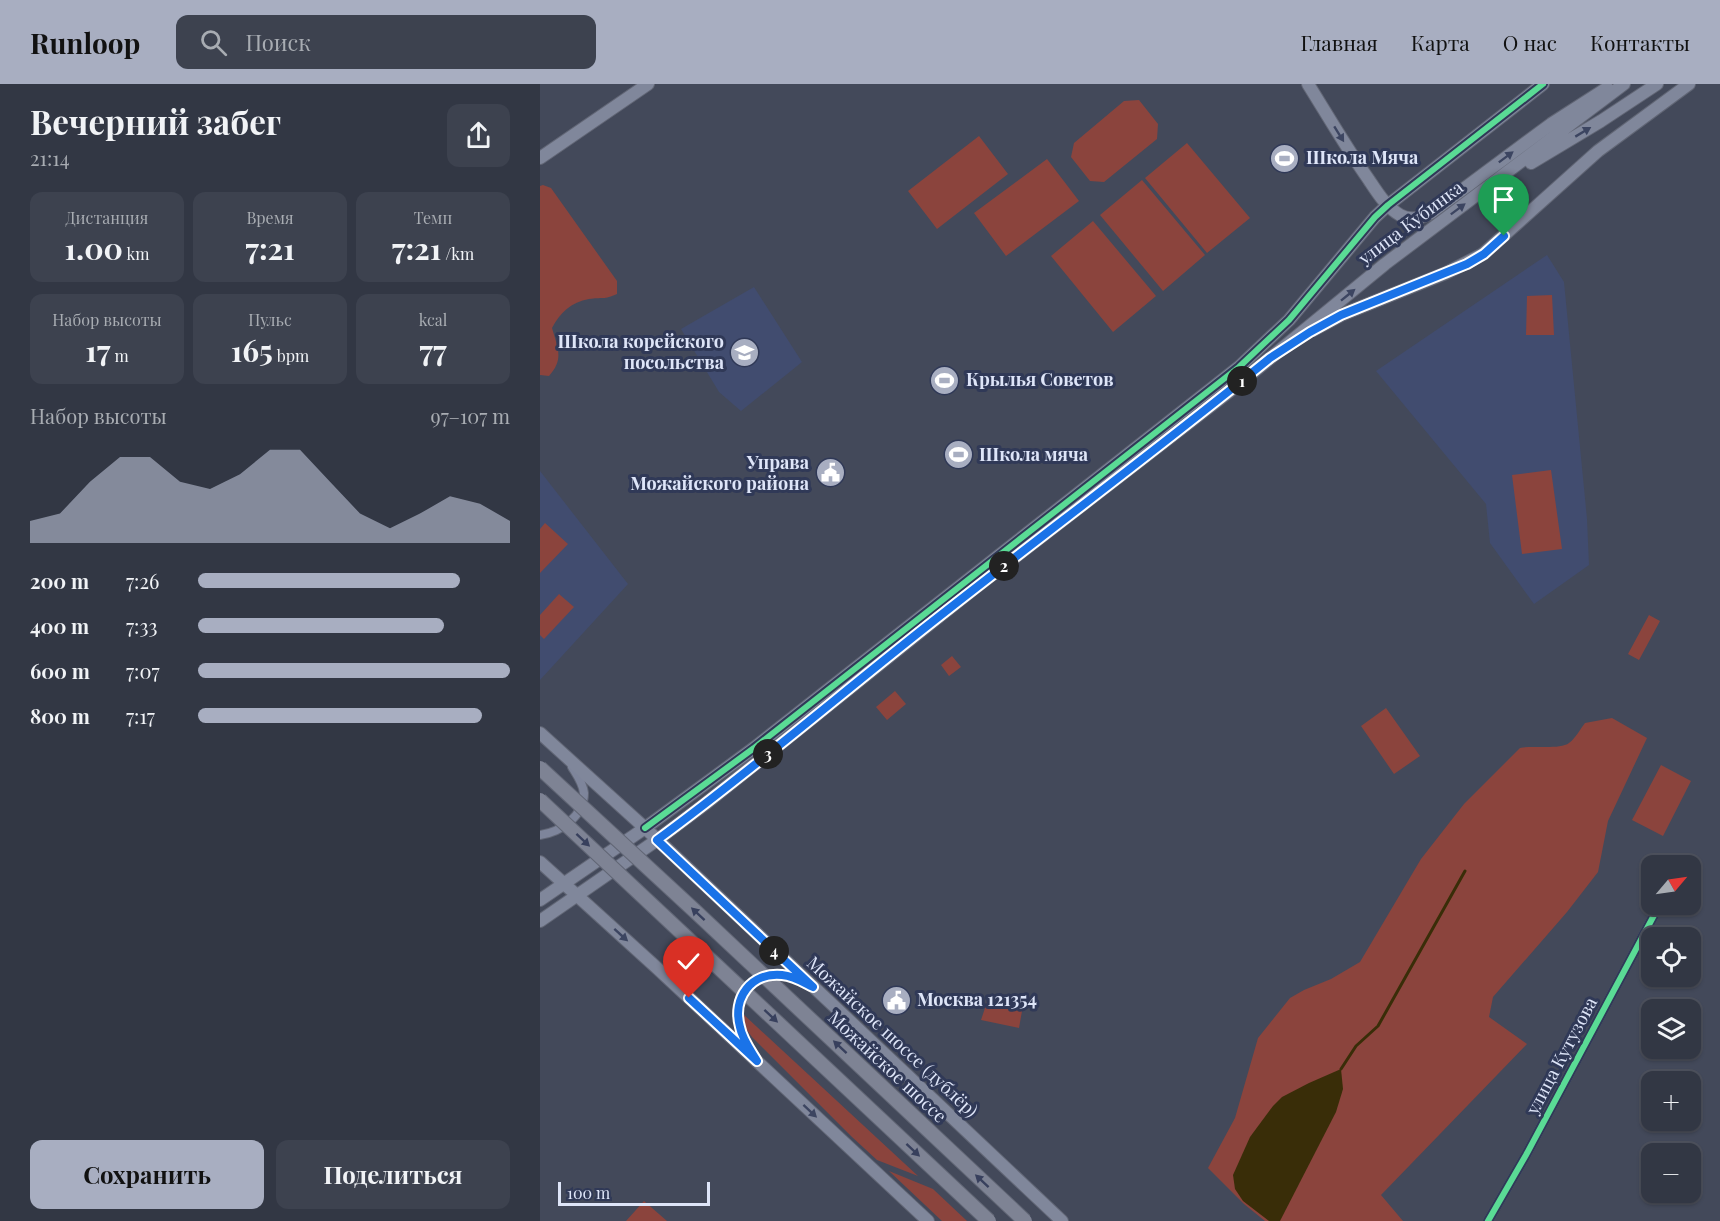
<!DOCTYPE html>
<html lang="ru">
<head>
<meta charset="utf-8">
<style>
	body { margin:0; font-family:"Playfair Display",serif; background:#3d424f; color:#f1f3f6; height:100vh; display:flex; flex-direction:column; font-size:22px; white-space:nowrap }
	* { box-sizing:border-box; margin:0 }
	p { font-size:20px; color:#a8acb2 }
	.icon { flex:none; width:33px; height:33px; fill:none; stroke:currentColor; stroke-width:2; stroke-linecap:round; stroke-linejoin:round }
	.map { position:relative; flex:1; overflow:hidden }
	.details { display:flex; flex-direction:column; background:#323744; width:540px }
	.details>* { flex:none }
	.needle { width:39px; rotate:61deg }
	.tools { position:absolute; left:1101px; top:771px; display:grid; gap:12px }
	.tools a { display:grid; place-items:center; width:60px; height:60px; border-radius:12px; background:#323744; box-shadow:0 2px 4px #0004,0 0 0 2px #4d515d; font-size:30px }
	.scale { position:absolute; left:18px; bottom:15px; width:152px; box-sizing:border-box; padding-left:6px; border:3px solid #dee5f8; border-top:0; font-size:16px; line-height:21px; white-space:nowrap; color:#dee5f8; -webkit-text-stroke:4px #303957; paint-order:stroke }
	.pin { position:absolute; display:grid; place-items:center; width:51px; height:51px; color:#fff; margin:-62px -26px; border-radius:50% 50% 50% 0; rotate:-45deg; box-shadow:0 0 6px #0007 }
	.pin .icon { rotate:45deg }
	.km { position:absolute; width:30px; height:30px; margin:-15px; border-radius:50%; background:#222; color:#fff; font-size:16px; line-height:30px; text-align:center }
	.round { display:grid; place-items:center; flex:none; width:63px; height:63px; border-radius:12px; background:#3d424f }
	.head { display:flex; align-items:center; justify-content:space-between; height:102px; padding:0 30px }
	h1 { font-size:33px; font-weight:700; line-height:45px }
	.stats { display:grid; grid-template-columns:repeat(3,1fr); gap:9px; height:102px; padding:6px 30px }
	.stats div { display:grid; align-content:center; border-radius:12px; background:#3d424f; text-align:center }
	.stats b { font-size:30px; font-weight:700 }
	.stats small { font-size:16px; font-weight:400 }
	.stats p { font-size:16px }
	.chart { height:168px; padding:12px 30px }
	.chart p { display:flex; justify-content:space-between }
	.chart svg { width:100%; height:108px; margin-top:6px; fill:#a8aec1; opacity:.7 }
	.cta { display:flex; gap:12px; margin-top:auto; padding:12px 30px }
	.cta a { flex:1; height:69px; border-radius:12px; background:#a8aec1; color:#111; font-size:24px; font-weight:700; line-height:69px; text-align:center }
	.cta a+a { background:#3d424f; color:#f1f3f6 }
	ul { padding:0 30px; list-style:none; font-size:20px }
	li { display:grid; grid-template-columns:96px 72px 1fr; align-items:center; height:45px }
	li i { height:15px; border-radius:8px; background:#a8aec1 }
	header { display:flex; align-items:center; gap:36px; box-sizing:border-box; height:84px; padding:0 30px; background:#a8aec1; color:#111 }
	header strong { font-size:28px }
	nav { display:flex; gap:33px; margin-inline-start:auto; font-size:21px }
	.search { width:420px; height:54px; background:#3d424f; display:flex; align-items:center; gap:15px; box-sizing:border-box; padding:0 21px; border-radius:12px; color:#a8acb2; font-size:22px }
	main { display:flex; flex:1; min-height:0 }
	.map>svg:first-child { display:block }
	.built { fill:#414c6f }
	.green { fill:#8b443d }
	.water { fill:#392d08 }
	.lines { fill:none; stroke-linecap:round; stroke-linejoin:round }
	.stream { stroke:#392d08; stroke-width:3 }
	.street-casing { stroke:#616675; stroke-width:10 }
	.secondary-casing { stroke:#616675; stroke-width:14 }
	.street { stroke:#7e859b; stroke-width:8 }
	.secondary { stroke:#80879b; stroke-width:12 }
	.primary-bridge-casing { stroke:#616675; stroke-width:16; stroke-linecap:butt }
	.primary-bridge { stroke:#7e8394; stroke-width:14 }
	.cycleway-casing { stroke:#303957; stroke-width:10 }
	.cycleway { stroke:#5adb95; stroke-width:6 }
	.oneway { fill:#3c4561 }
	.oneway2 { fill:#38405d }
	.route-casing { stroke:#fff; stroke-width:12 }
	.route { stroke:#1a73e8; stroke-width:8 }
	.labels { text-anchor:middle; stroke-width:6; stroke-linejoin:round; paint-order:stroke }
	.poi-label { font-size:18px; font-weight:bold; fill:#dee5f8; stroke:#303957; text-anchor:start }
	.street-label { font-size:18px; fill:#dee5f8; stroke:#303957 }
</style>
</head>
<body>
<header>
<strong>Runloop</strong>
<div class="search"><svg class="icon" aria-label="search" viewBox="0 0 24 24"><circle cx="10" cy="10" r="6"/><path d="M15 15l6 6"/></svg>Поиск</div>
<nav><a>Главная</a><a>Карта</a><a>О нас</a><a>Контакты</a></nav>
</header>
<main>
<section class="details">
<div class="head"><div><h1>Вечерний забег</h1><p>21:14</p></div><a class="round"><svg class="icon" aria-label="share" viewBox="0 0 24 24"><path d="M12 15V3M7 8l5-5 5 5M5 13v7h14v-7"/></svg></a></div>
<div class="stats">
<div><p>Дистанция</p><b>1.00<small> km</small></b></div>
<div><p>Время</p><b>7:21</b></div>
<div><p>Темп</p><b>7:21<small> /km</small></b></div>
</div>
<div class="stats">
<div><p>Набор высоты</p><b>17<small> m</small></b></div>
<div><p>Пульс</p><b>165<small> bpm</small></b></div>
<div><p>kcal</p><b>77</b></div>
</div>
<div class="chart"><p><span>Набор высоты</span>97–107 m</p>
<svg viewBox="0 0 160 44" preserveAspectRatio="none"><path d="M0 44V35L10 32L20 19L30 9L40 9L50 19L60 22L70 16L80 6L90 6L100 19L110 32L120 38L130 32L140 25L150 28L160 35V44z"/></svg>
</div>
<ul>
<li><b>200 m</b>7:26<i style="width:84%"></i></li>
<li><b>400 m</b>7:33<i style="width:79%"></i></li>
<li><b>600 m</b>7:07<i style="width:100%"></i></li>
<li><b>800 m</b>7:17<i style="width:91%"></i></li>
</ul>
<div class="cta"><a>Сохранить</a><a>Поделиться</a></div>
</section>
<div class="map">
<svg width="1180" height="1137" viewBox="0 0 1180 1137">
	<rect width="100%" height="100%" fill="#43495a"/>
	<path class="built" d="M1007,171L1024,198L1047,435L1049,481L994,520L950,459L946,420L836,287Z
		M214,203L262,278L201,327L179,308L141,245Z
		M0,387L88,500L0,596Z"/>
	<path class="green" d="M599,16L618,40L617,55L564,98L550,97L531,73L534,59L584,17Z
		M439,52L468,90L397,145L368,107Z
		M647,59L710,134L667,169L605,94Z
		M507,75L539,117L466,172L434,129Z
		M602,96L665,171L623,207L560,131Z
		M3,101L11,104L77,197V210C64,216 62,213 49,215C31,218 20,229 12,244C18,265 24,275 9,292L0,291V102Z
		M553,137L616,212L573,248L511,172Z
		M1012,211L1014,251H986L987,212Z
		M1011,386L1022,465L982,470L972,391Z
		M5,439L28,460L0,489V445Z
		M19,510L34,523L4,555L0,551V531Z
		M1109,531L1120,537L1099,576L1088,570Z
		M412,572L421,583L409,592L401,581Z
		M355,607L366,620L347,636L336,623Z
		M846,624L880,672L854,690L821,642Z
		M1072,634L1107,654L1068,737L1058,788L1027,828L953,913L949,933L987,960L841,1111L863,1137H725L704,1120L668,1084L695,1034L718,954L750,914L764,906L791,895L820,878L881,775L924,720L980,664C993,661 1020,666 1029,659C1036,654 1040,645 1045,639Z
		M1121,681L1151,697L1123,752L1092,736Z
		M449,912L482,927L479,944L441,936Z
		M202,929L378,1092L337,1076L312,1053L212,953L206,945Z
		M349,1087L393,1105L427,1137H402Z
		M104,1117L127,1137H86Z"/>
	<path class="water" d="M801,985L803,1005L796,1028L740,1137H729L703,1117L695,1105L693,1091L710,1053L733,1022L742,1013L769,999Z"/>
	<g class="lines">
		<path class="stream" d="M801,985L816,962L838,942L925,787"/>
		<defs>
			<path id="street" d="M0,751C21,748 44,732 44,709C43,699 37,691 32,683
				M213,969C205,955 196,941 198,925C201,891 240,885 265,899
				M948,1137L986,1071L1120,820"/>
			<path id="secondary" d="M768,0C788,32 807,65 829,96C837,108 846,123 860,131C870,137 881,134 891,129L1011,40L1067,4
				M0,74L108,0
				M991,79L1061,37L1117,0
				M773,246L801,231L906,189L943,170L1058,67L1149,0
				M0,649L105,744L522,1137
				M0,778L117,884L388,1137
				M0,816L105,744L214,664L699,283L749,236L835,133L848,121L1003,0
				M0,837L117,756L165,720L432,506L695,303L845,180L1084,0"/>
		</defs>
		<use href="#street" class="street-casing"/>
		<use href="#secondary" class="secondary-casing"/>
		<use href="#street" class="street"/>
		<use href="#secondary" class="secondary"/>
		<defs>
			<path id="primary-bridge" d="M0,684L156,828L485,1137
				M0,716L449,1137"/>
		</defs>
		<use href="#primary-bridge" class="primary-bridge-casing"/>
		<use href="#primary-bridge" class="primary-bridge"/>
		<defs>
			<path id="cycleway" d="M105,744L214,664L699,283L749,236L835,133L848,121L1003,0
				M217,977C211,967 202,955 200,943C193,914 211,888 242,891C254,892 263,898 273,903
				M948,1137L986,1071L1120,820"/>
		</defs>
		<use href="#cycleway" class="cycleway-casing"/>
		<use href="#cycleway" class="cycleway"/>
	</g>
	<defs><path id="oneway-solid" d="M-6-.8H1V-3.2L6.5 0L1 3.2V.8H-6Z" transform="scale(1.5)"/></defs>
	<g class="oneway">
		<use href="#oneway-solid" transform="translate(1043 48) rotate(-31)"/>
		<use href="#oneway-solid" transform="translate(799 50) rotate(58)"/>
		<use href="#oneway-solid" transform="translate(966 73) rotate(-37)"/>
		<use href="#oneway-solid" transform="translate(918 125) rotate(-37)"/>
		<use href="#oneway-solid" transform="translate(808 211) rotate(-39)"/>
		<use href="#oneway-solid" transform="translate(81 851) rotate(42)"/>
		<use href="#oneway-solid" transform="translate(270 1027) rotate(43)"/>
	</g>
	<g class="oneway2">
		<use href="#oneway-solid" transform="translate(43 756) rotate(43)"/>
		<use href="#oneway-solid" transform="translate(158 830) rotate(-137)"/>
		<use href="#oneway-solid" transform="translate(231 932) rotate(43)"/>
		<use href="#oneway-solid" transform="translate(300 963) rotate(-137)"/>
		<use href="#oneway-solid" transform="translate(373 1066) rotate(43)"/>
		<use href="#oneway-solid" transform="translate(442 1097) rotate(-137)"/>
	</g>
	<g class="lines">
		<defs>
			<path id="route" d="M149,914L217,977C211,967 202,955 200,943C192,914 211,888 242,891C254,892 263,898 273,903L117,756C210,688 297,613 387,542C501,452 617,366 730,274L770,248L801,231L927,180L944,170L964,152"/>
		</defs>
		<use href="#route" class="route-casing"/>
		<use href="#route" class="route"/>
	</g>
	<defs>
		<symbol id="stadium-disc" viewBox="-11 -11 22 22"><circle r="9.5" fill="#a8aec1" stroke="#303957"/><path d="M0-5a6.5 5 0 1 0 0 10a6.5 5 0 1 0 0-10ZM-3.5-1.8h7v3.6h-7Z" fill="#fff"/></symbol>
		<symbol id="school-disc" viewBox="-11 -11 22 22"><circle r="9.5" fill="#a8aec1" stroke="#303957"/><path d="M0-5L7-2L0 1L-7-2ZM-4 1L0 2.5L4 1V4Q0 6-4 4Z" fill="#fff"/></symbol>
		<symbol id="civic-disc" viewBox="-11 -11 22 22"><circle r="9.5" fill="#a8aec1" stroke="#303957"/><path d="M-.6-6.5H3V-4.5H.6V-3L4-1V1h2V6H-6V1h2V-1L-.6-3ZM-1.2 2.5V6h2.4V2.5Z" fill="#fff"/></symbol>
	</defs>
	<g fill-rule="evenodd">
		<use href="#stadium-disc" x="728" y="58" width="33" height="33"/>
		<use href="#school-disc" x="188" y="252" width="33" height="33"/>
		<use href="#stadium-disc" x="388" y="280" width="33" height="33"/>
		<use href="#stadium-disc" x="402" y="354" width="33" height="33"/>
		<use href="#civic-disc" x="274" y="372" width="33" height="33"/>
		<use href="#civic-disc" x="340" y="900" width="33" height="33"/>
	</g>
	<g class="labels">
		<g class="poi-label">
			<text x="766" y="80">Школа Мяча</text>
			<text x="184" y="264" text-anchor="end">Школа корейского<tspan x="184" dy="21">посольства</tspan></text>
			<text x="426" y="302">Крылья Советов</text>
			<text x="439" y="377">Школа мяча</text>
			<text x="269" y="385" text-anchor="end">Управа<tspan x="269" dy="21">Можайского района</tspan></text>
			<text x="377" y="922">Москва 121354</text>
		</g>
		<g class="street-label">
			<text transform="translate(871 139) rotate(-37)" y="6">улица Кубинка</text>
			<text transform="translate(352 953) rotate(43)" y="6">Можайское шоссе (дублёр)</text>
			<text transform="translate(1022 972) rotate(-62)" y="6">улица Кутузова</text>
			<text transform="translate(347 983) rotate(43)" y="6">Можайское шоссе</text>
		</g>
	</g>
</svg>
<div class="tools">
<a><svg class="needle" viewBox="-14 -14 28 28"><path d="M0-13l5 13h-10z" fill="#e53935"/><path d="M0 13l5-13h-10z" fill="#a8acb2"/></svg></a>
<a><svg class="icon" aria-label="locate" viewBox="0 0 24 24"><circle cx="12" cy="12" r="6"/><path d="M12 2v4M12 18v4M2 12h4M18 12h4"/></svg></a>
<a><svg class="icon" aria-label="layers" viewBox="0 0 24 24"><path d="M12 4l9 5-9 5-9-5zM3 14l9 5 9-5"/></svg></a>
<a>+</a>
<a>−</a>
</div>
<div class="scale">100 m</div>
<div class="pin" style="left:964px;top:152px;background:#1e9e55"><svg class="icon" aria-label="arrive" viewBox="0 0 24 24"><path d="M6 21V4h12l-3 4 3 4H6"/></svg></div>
<div class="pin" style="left:149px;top:914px;background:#d93025"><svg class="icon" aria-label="check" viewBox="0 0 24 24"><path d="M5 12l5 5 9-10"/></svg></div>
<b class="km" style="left:702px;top:297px">1</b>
<b class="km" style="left:464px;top:482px">2</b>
<b class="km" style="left:228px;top:670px">3</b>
<b class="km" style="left:234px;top:867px">4</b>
</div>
</main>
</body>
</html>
